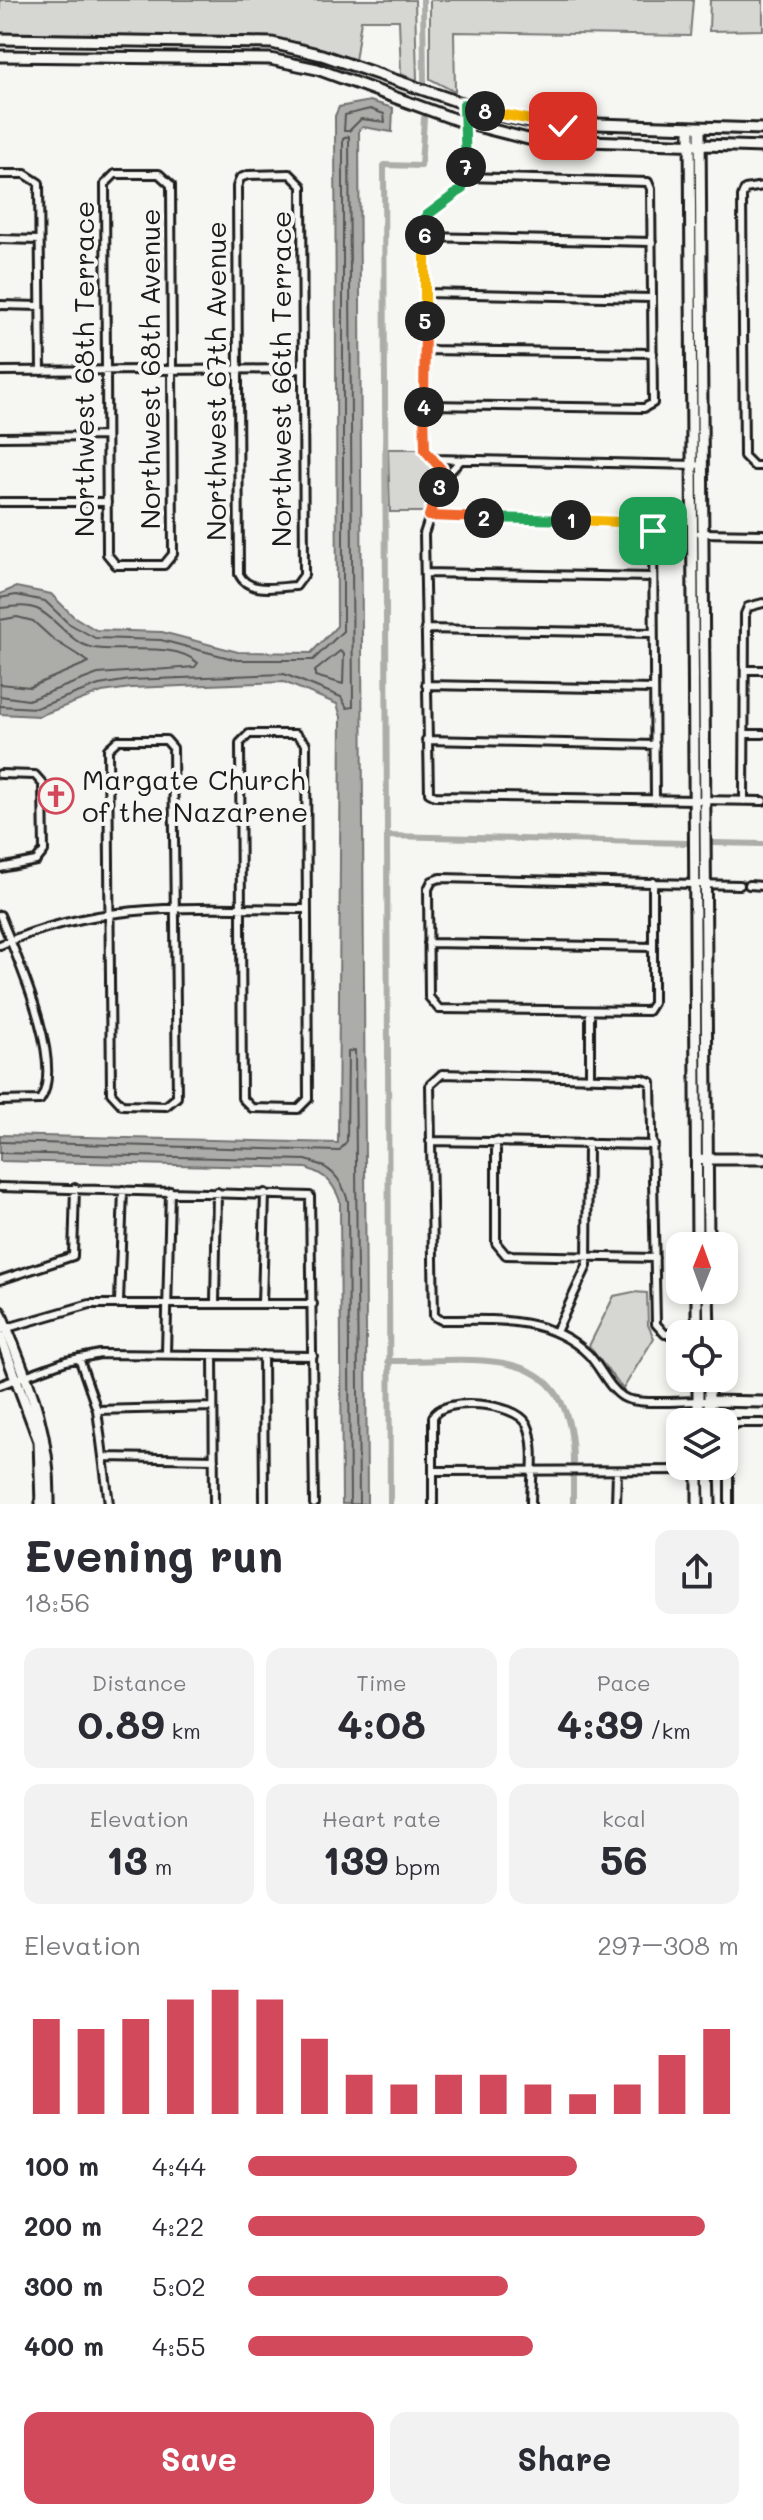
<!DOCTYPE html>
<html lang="en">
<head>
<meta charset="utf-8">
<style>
	body { margin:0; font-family:Mali,sans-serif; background:#f2f2f3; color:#2b2b33; height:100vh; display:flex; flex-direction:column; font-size:30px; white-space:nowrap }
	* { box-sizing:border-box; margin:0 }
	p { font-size:26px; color:#7c7c81 }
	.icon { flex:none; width:44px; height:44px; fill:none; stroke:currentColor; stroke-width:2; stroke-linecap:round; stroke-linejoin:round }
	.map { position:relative; height:1504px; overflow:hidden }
	.details { display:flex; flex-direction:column; background:#fff; flex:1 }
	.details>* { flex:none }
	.needle { width:52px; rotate:1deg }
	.tools { position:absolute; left:666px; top:1232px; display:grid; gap:16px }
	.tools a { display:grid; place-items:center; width:72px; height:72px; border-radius:16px; background:#fff; box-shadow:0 4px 12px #0003; font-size:40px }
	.pin { position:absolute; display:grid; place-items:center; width:68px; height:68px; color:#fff; margin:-34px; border-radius:16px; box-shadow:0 4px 12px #0006 }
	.km { position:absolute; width:40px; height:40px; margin:-20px; border-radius:50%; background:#222; color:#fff; font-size:22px; line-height:40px; text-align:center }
	.round { display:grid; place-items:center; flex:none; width:84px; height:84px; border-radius:16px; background:#f2f2f3 }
	.overview { display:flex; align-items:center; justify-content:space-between; height:136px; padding:0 24px }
	h1 { font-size:44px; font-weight:700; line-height:60px }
	.stats { display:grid; grid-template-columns:repeat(3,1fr); gap:12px; height:136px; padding:8px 24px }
	.stats div { display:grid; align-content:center; border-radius:16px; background:#f2f2f3; text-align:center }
	.stats b { font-size:40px; font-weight:700 }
	.stats small { font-size:22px; font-weight:400 }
	.stats p { font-size:22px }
	.chart { height:224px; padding:16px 24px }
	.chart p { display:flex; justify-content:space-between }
	.chart svg { width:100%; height:144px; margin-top:8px; stroke:#d1495b; stroke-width:6 }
	.cta { display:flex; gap:16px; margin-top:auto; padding:16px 24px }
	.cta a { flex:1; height:92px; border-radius:16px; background:#d1495b; color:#fff; font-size:32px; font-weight:700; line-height:92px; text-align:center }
	.cta a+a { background:#f2f2f3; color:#2b2b33 }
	ul { padding:0 24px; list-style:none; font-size:26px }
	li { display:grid; grid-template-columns:128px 96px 1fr; align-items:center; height:60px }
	li i { height:20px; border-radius:10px; background:#d1495b }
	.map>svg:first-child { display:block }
	.green { fill:#d6d6d2; stroke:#797977; stroke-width:2 }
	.water { fill:#acaca9; stroke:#727271; stroke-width:2 }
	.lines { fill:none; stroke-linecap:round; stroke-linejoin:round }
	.shore { stroke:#565654; stroke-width:2 }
	.canal { stroke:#acaca9; stroke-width:6 }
	.street-casing { stroke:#1c1c1c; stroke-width:12 }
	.secondary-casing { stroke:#1c1c1c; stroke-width:15 }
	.street { stroke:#f6f6f2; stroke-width:6 }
	.secondary { stroke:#f6f6f2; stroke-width:9 }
	.split-1-casing { stroke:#fff; stroke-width:16 }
	.split-2-casing { stroke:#fff; stroke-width:16 }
	.split-3-casing { stroke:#fff; stroke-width:16 }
	.split-4-casing { stroke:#fff; stroke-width:16 }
	.split-5-casing { stroke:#fff; stroke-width:16 }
	.split-6-casing { stroke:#fff; stroke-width:16 }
	.split-7-casing { stroke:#fff; stroke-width:16 }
	.split-8-casing { stroke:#fff; stroke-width:16 }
	.split-9-casing { stroke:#fff; stroke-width:16 }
	.split-1 { stroke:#f5b400; stroke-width:10 }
	.split-2 { stroke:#22a559; stroke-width:10 }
	.split-3 { stroke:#f0652b; stroke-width:10 }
	.split-4 { stroke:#f0652b; stroke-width:10 }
	.split-5 { stroke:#f0652b; stroke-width:10 }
	.split-6 { stroke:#f5b400; stroke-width:10 }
	.split-7 { stroke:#22a559; stroke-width:10 }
	.split-8 { stroke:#22a559; stroke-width:10 }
	.split-9 { stroke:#f5b400; stroke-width:10 }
	.labels { text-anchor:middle; stroke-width:8; stroke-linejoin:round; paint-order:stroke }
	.street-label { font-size:28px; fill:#1c1c1c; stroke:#f6f6f2 }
	.poi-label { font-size:28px; fill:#1c1c1c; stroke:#f6f6f2; text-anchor:start }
</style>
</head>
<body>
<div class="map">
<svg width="763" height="1504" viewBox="0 0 763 1504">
	<rect width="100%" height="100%" fill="#f6f6f2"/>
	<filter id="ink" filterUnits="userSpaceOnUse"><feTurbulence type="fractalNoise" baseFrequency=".0125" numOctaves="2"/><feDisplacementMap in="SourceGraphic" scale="16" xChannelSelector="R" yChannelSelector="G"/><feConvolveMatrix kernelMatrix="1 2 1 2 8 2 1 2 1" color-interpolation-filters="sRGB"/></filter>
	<g filter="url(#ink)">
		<path class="green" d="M0,0H415L417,80L401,74L399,20H361L355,61L299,43L248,36L0,35Z
			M430,0H693L690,36L454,32L455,92L430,79Z
			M710,0H763V30L709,31Z
			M388,449H419L434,463L439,477L424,512H390Z
			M633,1292L647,1293L648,1325L654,1338L623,1389L589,1346L614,1296Z"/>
		<path class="water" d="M370,101L393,108L392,132L363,127L359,130L367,1504H342L340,1201C333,1182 326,1175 306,1168L0,1161V1135L338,1143L341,717L337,704L284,682L131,688L102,692L39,716L0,714V594L16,587L51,594L73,616L96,630L162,632L238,652L311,653L337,626L335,116L339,107Z"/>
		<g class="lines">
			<path class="shore" d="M370,109L384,114L385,122L361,119L349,131H344L345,115Z
				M0,598L16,595L45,601L68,623L95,638L161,640L237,660H313L343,631V139L349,136L353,707L347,708L341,697L284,674L130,680L99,685L36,708L0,706
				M0,608C13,607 25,604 37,609C57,618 70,644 94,648C123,653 175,641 198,663L195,667L98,674L28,700L0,696
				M0,620L17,617L33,621L54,640L89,662L30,687L0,684
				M340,651L344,654L343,684L315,676V671Z
				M0,1142L339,1151L347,1141L348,1052L355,1050L359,1504
				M0,1153L306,1160C330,1166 341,1177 348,1201L350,1504"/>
			<path class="canal" d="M423,0L424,81
				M388,836L687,843
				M714,843L763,844
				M388,1361C479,1362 573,1338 573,1463
				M390,1504L384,165L421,166L424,118
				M573,1504V1478"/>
			<defs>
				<path id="street" d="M0,174H25L39,183L41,371
					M115,174H159L171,185L173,554L164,565H116L107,554L105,184Z
					M290,174L302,186L304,575L296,586C277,587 248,594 239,574L237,187L240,178L248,175Z
					M763,186L745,189L742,196L744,456L754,466H763
					M425,237L652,242
					M0,239L39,240
					M425,293L652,298
					M0,305L40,306
					M424,350L653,353
					M0,371L303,369
					M424,405L644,408L653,403L651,189L648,182L467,177
					M0,437L106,436
					M435,459L696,465
					M461,460L442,480L424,534L429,793L435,796L763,801
					M442,479L441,469L425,450V237L426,216L462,189L467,177L464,104
					M0,502H107
					M429,516L646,523L653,531L655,800
					M700,533L763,534
					M425,573L653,577
					M425,629L653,633
					M746,670H763
					M426,685L654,689
					M249,734H296L306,744L308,1099L298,1109L252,1108L242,1098L240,743Z
					M745,734H763
					M118,740H166L173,748L177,1097L166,1106L122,1105L111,1093L108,749Z
					M426,740L655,745
					M0,774L35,775L43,784L44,851L36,861L0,868
					M744,801L745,614L748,607L763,603
					M653,882V1003L648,1011L439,1009L429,997L428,889L432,881L440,878L740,885
					M749,885L763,886
					M0,915C15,953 66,1064 40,1100L0,1101
					M428,943L653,947
					M0,945C102,900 198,908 307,909
					M590,1012V1077
					M430,1141L654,1145
					M496,1141V1243L506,1255L655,1258
					M0,1187L310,1196L314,1504
					M0,1280L73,1256L75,1188
					M119,1302L123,1190
					M215,1303L217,1192
					M262,1304L265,1193
					M0,1330L90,1304H313
					M556,1332L587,1266L588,1143
					M697,1334H665L656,1324L651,1082L643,1079L442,1074L430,1085L434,1316L441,1320C492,1320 548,1315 588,1354C600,1366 608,1388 623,1397C637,1406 689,1400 709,1401
					M166,1353L170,1191
					M213,1355L214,1504
					M263,1355L264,1504
					M79,1358L97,1410L109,1504
					M0,1385L66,1361L100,1354L313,1356
					M97,1410L213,1407
					M105,1457L214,1459
					M433,1471L701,1470
					M433,1504V1417C442,1396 515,1402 527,1424C537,1444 531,1481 531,1504
					M616,1504L617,1471
					M729,1504V1429L737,1423H763"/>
				<path id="secondary" d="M0,39L272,43L322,55L497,115L530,122L763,129
					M0,56L270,59L317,69L465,123L528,139L763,147
					M690,128L697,1246
					M700,128L708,1246
					M703,1159H763
					M697,1290V1334
					M708,1290L709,1334
					M0,1312C28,1382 50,1427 49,1504
					M0,1336L39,1441L41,1504
					M698,1378V1422
					M709,1378V1422
					M709,1401L763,1402
					M698,1466V1504
					M709,1466L710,1504"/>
			</defs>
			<use href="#street" class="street-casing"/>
			<use href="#secondary" class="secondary-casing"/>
			<use href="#street" class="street"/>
			<use href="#secondary" class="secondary"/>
		</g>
	</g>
	<g class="lines" filter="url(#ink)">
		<defs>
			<path id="split-1" d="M571,520L646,523L653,531"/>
			<path id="split-2" d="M484,518L571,520"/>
			<path id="split-3" d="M439,487L429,516L484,518"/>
			<path id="split-4" d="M424,407L425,450L441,469L439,487"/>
			<path id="split-5" d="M424,407L425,321"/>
			<path id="split-6" d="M425,321V235"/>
			<path id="split-7" d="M425,235L426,216L462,189L466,167"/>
			<path id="split-8" d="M466,167L464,104L485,111"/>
			<path id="split-9" d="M485,111L563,126"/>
		</defs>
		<use href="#split-1" class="split-1-casing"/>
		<use href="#split-2" class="split-2-casing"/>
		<use href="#split-3" class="split-3-casing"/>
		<use href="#split-4" class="split-4-casing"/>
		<use href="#split-5" class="split-5-casing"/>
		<use href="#split-6" class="split-6-casing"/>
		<use href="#split-7" class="split-7-casing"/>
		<use href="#split-8" class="split-8-casing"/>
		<use href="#split-9" class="split-9-casing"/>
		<use href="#split-1" class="split-1"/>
		<use href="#split-2" class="split-2"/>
		<use href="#split-3" class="split-3"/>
		<use href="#split-4" class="split-4"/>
		<use href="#split-5" class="split-5"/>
		<use href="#split-6" class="split-6"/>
		<use href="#split-7" class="split-7"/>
		<use href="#split-8" class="split-8"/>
		<use href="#split-9" class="split-9"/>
	</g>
	<defs>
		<symbol id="church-ring" viewBox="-11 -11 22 22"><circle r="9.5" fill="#f6f6f2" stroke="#d1495b" stroke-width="1.5"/><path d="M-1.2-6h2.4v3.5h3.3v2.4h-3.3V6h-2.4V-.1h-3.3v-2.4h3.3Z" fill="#d1495b"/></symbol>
	</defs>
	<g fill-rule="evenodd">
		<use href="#church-ring" x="36" y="776" width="40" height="40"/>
	</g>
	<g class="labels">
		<g class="street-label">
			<text transform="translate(84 369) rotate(-90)" y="10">Northwest 68th Terrace</text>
			<text transform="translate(150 369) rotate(-90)" y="10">Northwest 68th Avenue</text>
			<text transform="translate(281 379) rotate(-90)" y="10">Northwest 66th Terrace</text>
			<text transform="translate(216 381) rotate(-90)" y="10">Northwest 67th Avenue</text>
		</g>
		<g class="poi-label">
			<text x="82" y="790">Margate Church<tspan x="82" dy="32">of the Nazarene</tspan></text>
		</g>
	</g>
</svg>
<div class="tools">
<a><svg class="needle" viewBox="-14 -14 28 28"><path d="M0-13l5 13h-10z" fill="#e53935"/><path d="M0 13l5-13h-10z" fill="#7c7c81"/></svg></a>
<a><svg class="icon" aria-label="locate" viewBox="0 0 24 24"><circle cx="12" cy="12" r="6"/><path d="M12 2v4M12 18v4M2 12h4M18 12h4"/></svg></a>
<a><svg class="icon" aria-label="layers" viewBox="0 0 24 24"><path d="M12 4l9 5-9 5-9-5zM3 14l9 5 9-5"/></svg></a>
</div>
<div class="pin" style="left:653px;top:531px;background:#1e9e55"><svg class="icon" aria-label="arrive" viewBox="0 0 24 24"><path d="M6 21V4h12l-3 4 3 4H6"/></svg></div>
<div class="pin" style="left:563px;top:126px;background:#d93025"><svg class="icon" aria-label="check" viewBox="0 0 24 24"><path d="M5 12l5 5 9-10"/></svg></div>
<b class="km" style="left:571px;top:520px">1</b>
<b class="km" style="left:484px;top:518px">2</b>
<b class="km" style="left:439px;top:487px">3</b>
<b class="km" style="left:424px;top:407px">4</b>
<b class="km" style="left:425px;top:321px">5</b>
<b class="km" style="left:425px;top:235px">6</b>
<b class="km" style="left:466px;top:167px">7</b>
<b class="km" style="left:485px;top:111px">8</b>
</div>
<section class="details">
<div class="overview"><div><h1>Evening run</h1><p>18:56</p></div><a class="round"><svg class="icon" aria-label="share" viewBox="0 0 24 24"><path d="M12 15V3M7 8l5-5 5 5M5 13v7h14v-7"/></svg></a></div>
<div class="stats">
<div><p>Distance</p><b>0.89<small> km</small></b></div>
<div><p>Time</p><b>4:08</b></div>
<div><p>Pace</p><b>4:39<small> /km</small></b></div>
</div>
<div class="stats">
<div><p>Elevation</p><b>13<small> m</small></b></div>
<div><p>Heart rate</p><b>139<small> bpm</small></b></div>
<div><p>kcal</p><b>56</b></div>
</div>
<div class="chart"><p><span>Elevation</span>297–308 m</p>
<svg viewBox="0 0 160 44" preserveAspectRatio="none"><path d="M5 44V15M15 44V18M25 44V15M35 44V9M45 44V6M55 44V9M65 44V21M75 44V32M85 44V35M95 44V32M105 44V32M115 44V35M125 44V38M135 44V35M145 44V26M155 44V18"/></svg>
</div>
<ul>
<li><b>100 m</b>4:44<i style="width:67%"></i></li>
<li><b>200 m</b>4:22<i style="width:93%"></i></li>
<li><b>300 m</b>5:02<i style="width:53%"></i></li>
<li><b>400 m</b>4:55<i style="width:58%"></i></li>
</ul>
<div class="cta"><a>Save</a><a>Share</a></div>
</section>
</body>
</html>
